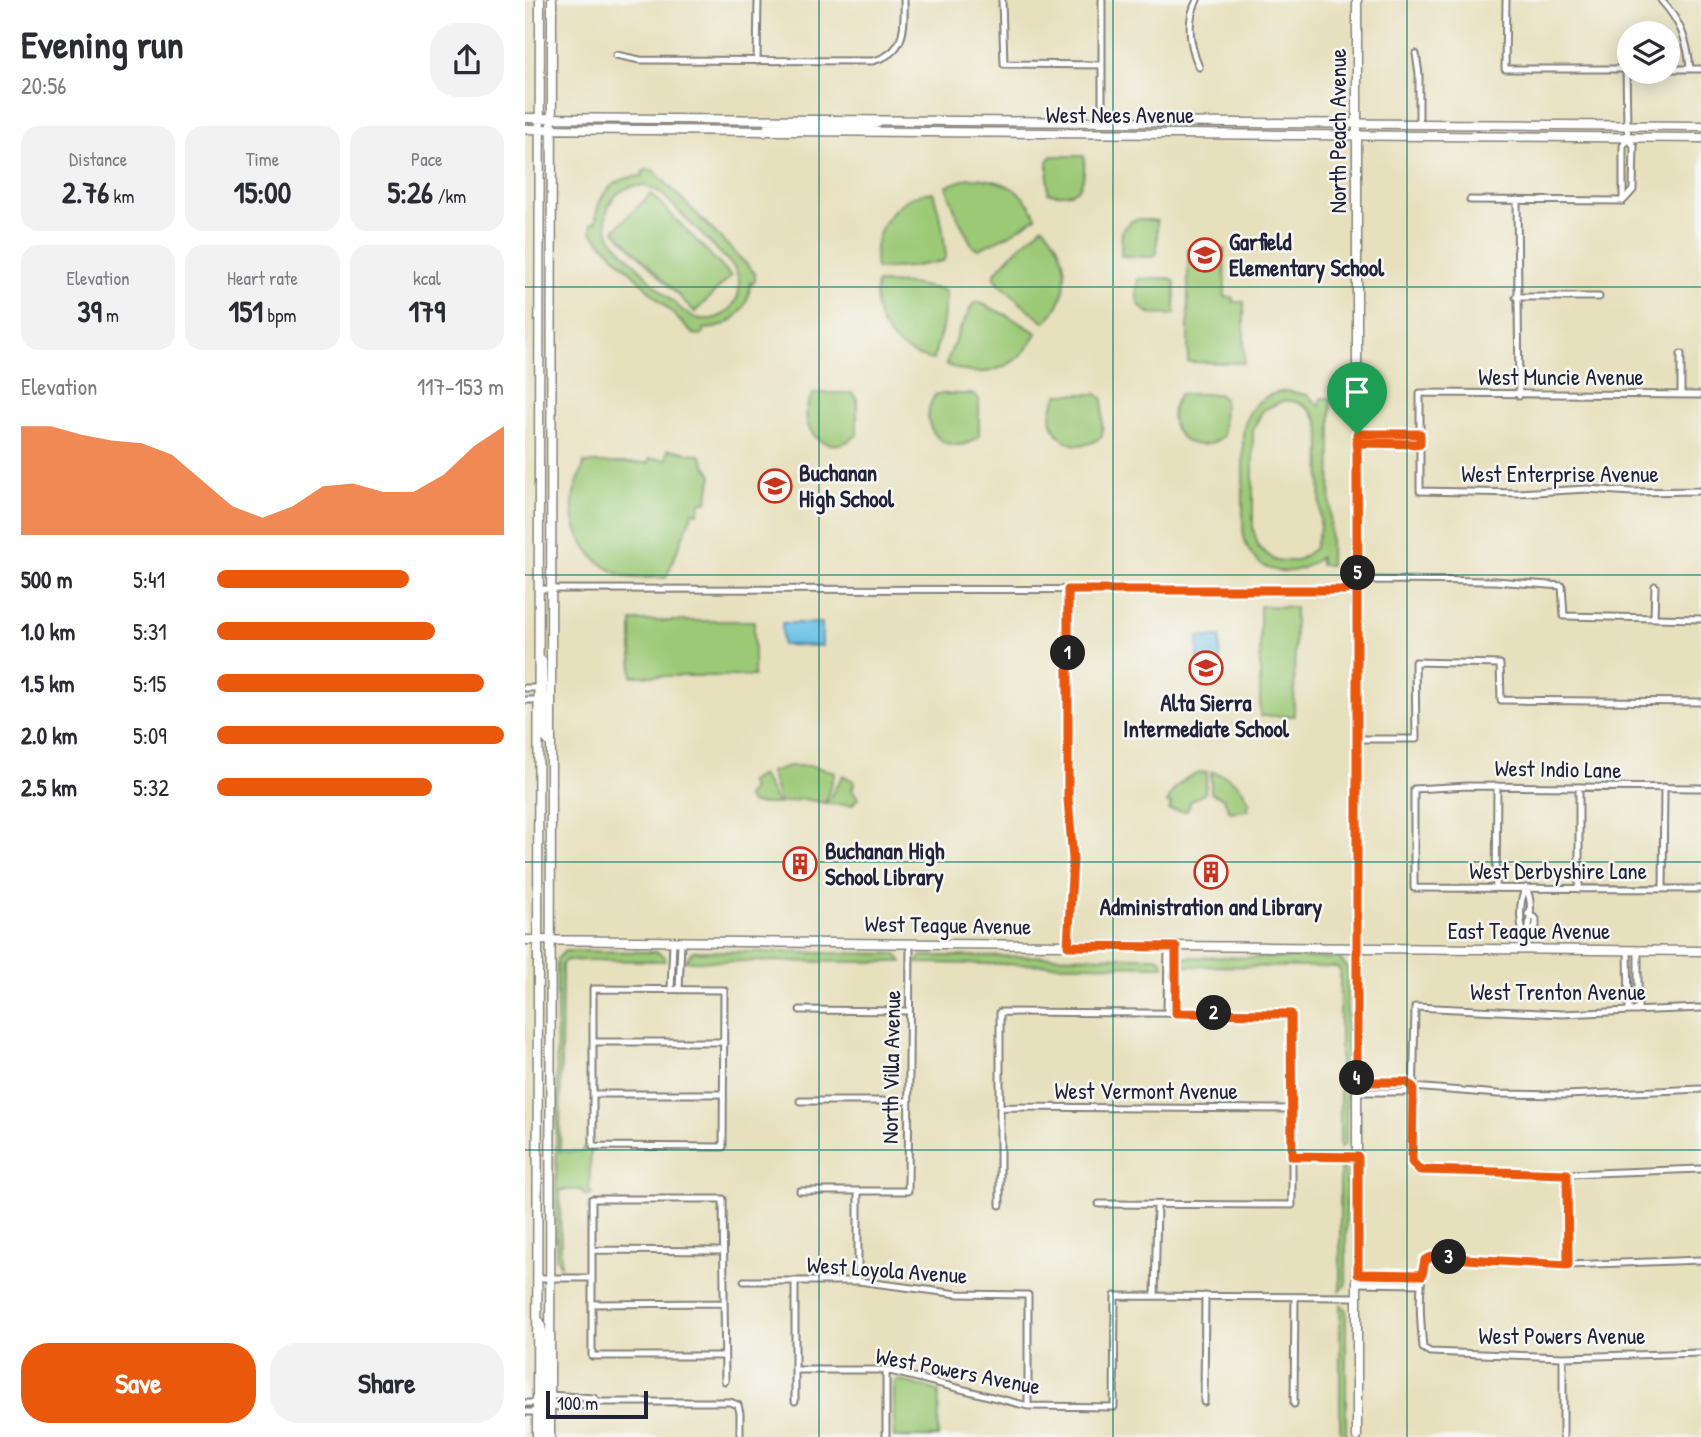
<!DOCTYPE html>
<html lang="en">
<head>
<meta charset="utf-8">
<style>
	body { margin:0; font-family:"Patrick Hand",sans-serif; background:#f2f2f3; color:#2b2b33; height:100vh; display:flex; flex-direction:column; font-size:26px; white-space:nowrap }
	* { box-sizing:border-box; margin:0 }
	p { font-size:23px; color:#7c7c81 }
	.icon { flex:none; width:38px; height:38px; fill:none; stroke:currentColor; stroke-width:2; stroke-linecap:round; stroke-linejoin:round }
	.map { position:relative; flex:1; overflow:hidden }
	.panel { display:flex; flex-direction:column; background:#fff; width:525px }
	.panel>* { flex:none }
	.controls { position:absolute; left:1092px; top:21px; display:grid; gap:14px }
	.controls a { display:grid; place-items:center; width:63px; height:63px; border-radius:50%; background:#fff; box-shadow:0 4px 18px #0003; font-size:35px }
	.scale { position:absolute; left:21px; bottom:18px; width:102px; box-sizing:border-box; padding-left:7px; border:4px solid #22223b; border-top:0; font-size:19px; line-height:24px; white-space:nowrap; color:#22223b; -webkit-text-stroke:5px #f6f6f2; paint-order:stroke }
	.pin { position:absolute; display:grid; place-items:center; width:60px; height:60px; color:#fff; margin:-72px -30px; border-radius:50% 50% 50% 0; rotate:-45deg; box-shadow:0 0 7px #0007 }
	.pin .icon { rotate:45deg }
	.km { position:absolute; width:35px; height:35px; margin:-18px; border-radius:50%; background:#222; color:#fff; font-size:19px; line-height:35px; text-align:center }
	.round { display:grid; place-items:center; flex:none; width:74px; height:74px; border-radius:28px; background:#f2f2f3 }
	.head { display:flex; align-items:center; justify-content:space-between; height:119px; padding:0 21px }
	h1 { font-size:38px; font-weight:700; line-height:52px }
	.stats { display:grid; grid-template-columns:repeat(3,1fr); gap:10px; height:119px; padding:7px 21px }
	.stats div { display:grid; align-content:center; border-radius:18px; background:#f2f2f3; text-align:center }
	.stats b { font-size:30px; font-weight:700 }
	.stats small { font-size:19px; font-weight:400 }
	.stats p { font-size:19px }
	.chart { height:196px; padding:14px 21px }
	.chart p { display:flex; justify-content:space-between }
	.chart svg { width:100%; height:126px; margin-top:7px; fill:#ea580c; opacity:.7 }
	.cta { display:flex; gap:14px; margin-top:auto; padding:14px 21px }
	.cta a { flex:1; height:80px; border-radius:28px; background:#ea580c; color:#fff; font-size:28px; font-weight:700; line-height:80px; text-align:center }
	.cta a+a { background:#f2f2f3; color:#2b2b33 }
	ul { padding:0 21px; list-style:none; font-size:23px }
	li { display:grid; grid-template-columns:112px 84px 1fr; align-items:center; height:52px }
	li i { height:18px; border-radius:9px; background:#ea580c }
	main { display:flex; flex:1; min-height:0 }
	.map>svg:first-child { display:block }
	.green { fill:#9cc976; stroke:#5f7658; stroke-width:2; fill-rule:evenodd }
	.water { fill:#6bc0e7; stroke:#467191; stroke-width:2 }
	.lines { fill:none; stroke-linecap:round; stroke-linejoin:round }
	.street-casing { stroke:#84817c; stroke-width:9 }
	.secondary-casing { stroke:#84817c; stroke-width:11 }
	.street { stroke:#fff; stroke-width:5 }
	.secondary { stroke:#fff; stroke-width:8 }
	.route-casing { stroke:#fff; stroke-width:14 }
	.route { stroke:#ea580c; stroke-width:9 }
	.grid { fill:none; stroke:#0f766e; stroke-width:2; stroke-opacity:0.55 }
	.labels { text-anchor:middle; stroke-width:5; stroke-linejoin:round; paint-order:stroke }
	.street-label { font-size:23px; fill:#22223b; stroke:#f6f6f2 }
	.poi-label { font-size:23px; font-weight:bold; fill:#22223b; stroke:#f6f6f2; text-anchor:start }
</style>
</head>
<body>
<main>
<section class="panel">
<div class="head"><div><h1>Evening run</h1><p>20:56</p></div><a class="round"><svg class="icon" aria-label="share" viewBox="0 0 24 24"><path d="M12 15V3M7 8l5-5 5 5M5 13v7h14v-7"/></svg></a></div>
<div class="stats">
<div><p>Distance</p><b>2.76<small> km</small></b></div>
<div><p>Time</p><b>15:00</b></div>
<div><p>Pace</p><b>5:26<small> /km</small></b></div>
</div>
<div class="stats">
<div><p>Elevation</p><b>39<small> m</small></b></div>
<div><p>Heart rate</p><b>151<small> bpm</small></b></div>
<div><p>kcal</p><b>179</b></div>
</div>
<div class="chart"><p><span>Elevation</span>117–153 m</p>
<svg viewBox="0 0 160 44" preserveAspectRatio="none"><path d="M0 44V6L10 6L20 9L30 11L40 12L50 16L60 25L70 34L80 38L90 34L100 27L110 26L120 29L130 29L140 23L150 13L160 6V44z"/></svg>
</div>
<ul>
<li><b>500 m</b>5:41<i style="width:67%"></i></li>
<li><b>1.0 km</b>5:31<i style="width:76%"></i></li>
<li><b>1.5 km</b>5:15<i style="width:93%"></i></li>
<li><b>2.0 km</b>5:09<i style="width:100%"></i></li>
<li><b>2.5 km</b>5:32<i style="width:75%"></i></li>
</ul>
<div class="cta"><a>Save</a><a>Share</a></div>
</section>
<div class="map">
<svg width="1176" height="1437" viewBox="0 0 1176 1437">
	<rect width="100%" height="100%" fill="#f6f6f2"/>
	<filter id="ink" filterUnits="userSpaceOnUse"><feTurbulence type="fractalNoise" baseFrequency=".0143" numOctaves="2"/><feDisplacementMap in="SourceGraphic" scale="14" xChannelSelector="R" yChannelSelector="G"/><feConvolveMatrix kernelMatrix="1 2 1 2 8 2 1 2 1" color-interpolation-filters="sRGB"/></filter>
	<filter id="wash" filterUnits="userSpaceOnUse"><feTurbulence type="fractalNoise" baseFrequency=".00686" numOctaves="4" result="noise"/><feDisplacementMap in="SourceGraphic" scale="28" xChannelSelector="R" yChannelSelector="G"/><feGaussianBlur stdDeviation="1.57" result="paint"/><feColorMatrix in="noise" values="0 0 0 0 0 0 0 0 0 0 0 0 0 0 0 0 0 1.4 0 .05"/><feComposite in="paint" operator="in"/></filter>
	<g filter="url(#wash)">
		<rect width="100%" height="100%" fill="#e7e0bd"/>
		<path class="green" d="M527,156H559C561,185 556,199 523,193V161Z
			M120,170H128L230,273V281L227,284L225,282C225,310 205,329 178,329L179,332L176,335L168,334L66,232V224L71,222C71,194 90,176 118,176L117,173ZM109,186H120L135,192L209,267C215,278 217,290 210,302C202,317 184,323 168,317C153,311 100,254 87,239C74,216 84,192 109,186Z
			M444,178C474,178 499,188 511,217L484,235L454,249L448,247L433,218L421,186Z
			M408,192L417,224L421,256L418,261L385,267L351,269C346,231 368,196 408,192Z
			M126,194L206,276L170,312L89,230Z
			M616,219L632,221V253L628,257L596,256L597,230L606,221Z
			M518,226C545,253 549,294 520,322L494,302L470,279V273L492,249Z
			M663,249H699L700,297L708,298V302H719V363L663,362Z
			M645,278L650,282V314C621,317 607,311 613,279Z
			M352,283L385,284L418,290L421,295L417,328L408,360C370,353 344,322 352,283Z
			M453,302L483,316L512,333C494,368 457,383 421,364L433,333L448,304Z
			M762,391L782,395L795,406L796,398H806L805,565H795V557C764,585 721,571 718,529V434C720,409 737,393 762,391ZM757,401C778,399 794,413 796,435L795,529L789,549L772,561H751L734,548L728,529V429L738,410Z
			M289,393H327L332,399V435C302,462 265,426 289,393Z
			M411,394H448L454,399V436C424,462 387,427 411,394Z
			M534,394H572L578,399L577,436C547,462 510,426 534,394Z
			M655,394H693L699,399L698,436C668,462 631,427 655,394Z
			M143,449L175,455L187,476L182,502H176L173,513L168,512L141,578C128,576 116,580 103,577C67,567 42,532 49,494C51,484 57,474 59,463H124V459H142Z
			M735,606L770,607L769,716H735Z
			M107,621H229V676H107Z
			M264,766H287L310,772L300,803L279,799L255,803L245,772Z
			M682,772L680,793L666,801L662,811L644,810L646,804L642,803C649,785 662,774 682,772Z
			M686,772C705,775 718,785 725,804L722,805L723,810L705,812L698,798L686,793Z
			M236,775L253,804H227L221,797L227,789L224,782Z
			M318,775L330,782L327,789L333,798L327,805L301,804Z
			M40,951L131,952L140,957V961L41,960L37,964L35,1151L55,1152L61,1146L66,1150L64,1190L67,1193L63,1197L55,1190H35L36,1266L31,1258L32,959Z
			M168,951L371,954L377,962L160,961Z
			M397,956L631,957L637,960L639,966L391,963Z
			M662,957L814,958L822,967L821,1143L815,1148V970L811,967L655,966L657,960Z
			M815,1165L821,1172V1285L815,1290Z
			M815,1304L821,1309V1437H815Z
			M373,1380L414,1391L413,1437H369V1383Z"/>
		<path class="water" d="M257,623H297V646L257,645Z
			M673,637H695V663H673Z"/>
	</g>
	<g filter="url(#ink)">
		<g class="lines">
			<defs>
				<path id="street" d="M477,0L479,64L577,65
					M577,0V123
					M672,0C661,21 665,46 674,67
					M981,0L980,69H1104
					M1136,0C1155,21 1163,41 1165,69
					M891,54L894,74V124
					M91,55L115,60L347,61C380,54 380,29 379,0
					M232,61L233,0
					M1143,69H1176
					M945,200L1098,201
					M992,200L994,396
					M1098,200V146L1103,138
					M1098,201L1108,190L1109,146L1103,138L1102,125L1101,69
					M991,297H1074
					M1156,354V395
					M1176,395L895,393V491L993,493L1062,489L1107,492L1176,491
					M832,434H895
					M832,443L895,444
					M13,589L821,590L845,580L970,581L1037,586L1039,616L1176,619
					M1129,618L1130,586
					M0,688H13
					M0,700H13
					M832,739H891L890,662L975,664L976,700L1176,702
					M1054,787V889
					M1176,788L943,786L889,789V888L1176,889
					M971,888L972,786
					M1001,888C1011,907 1001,931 1002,950
					M1001,888C994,900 993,928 1002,938
					M1138,889L1139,787
					M1003,914L1011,919V926L1005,932
					M543,946L548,859L543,799V590
					M1103,951L1104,1011
					M1113,951V1011
					M68,989L199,990L198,1147L68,1146Z
					M146,989L148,942
					M154,990L156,942
					M1176,1008L1037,1014L890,1007L887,1162L895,1170L1043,1174L1176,1169
					M275,1010L384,1011
					M642,1013L643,947
					M651,1013V947
					M68,1042H199
					M832,1082H880L888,1087L973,1094L1041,1095L1176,1089
					M832,1092H880L888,1087
					M68,1094H198
					M275,1101H383
					M475,1107L767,1109
					M767,1156L833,1157
					M1043,1174V1265
					M275,1191H383L385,944
					M475,1205V1012L767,1014V1205L574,1204
					M67,1250L198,1251
					M1176,1260L1043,1265L907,1257L900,1260C893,1290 895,1317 898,1348L905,1352L1038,1357L1176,1353
					M833,1274L897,1275
					M12,1278H67
					M219,1281H333L433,1294L503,1295V1406
					M333,1281V1191
					M833,1283L895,1284
					M630,1296L632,1205
					M67,1304L198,1303
					M198,1356H67V1199H198L200,1381
					M270,1370H361L503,1406L589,1407L590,1296L833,1297
					M361,1370V1437
					M24,1395L69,1398L73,1402
					M270,1401V1281
					M679,1402L680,1296
					M0,1403H12
					M769,1404L770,1297
					M24,1407L68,1405L73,1402H205L213,1405L215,1413V1437
					M0,1412H12
					M1038,1437V1357"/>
				<path id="secondary" d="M0,118L1176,126
					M0,129L1176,138
					M240,132L243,128L248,126H340L352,123
					M17,661L19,736L26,744
					M0,940L1176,951
					M15,1322L17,1331L18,1399L24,1407
					M12,1403L18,1412V1437
					M12,1437L15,0
					M25,1437L27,0
					M832,1437V0"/>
			</defs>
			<use href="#street" class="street-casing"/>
			<use href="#secondary" class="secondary-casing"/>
			<use href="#street" class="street"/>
			<use href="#secondary" class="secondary"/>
		</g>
	</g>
	<g class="lines" filter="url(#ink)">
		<defs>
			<path id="route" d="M832,434V443L833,585L821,590H543V799L548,859L543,946L651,947V1013L766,1014L767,1156L833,1157V1274L897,1275L900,1260L907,1257L1043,1265L1042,1174L895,1170L887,1162L888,1087L880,1082H832C832,869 832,656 832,443L895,444V434H832"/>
		</defs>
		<use href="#route" class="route-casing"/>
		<use href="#route" class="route"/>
	</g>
	<path class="grid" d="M294,0V1437M588,0V1437M882,0V1437M0,287H1176M0,575H1176M0,862H1176M0,1150H1176"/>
	<defs>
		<symbol id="school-ring" viewBox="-11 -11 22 22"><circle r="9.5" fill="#f6f6f2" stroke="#c8321e" stroke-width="1.5"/><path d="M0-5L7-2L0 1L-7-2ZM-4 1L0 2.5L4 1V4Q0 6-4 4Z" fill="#c8321e"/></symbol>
		<symbol id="building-ring" viewBox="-11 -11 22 22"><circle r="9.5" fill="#f6f6f2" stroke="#c8321e" stroke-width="1.5"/><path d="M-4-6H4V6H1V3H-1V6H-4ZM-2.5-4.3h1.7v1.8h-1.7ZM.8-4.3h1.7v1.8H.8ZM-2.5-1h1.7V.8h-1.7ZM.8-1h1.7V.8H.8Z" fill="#c8321e"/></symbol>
	</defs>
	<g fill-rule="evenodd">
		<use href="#school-ring" x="661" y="236" width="38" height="38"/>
		<use href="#school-ring" x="231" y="467" width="38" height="38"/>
		<use href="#school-ring" x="662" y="649" width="38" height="38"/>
		<use href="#building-ring" x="256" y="845" width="38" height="38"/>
		<use href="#building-ring" x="667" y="853" width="38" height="38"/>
	</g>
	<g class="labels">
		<g class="street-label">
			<text x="595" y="123">West Nees Avenue</text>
			<text transform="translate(813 131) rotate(-90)" y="8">North Peach Avenue</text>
			<text x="1036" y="385">West Muncie Avenue</text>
			<text x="1035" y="482">West Enterprise Avenue</text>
			<text transform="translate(1033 769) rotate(1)" y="8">West Indio Lane</text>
			<text x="1033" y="879">West Derbyshire Lane</text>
			<text transform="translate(423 925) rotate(1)" y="8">West Teague Avenue</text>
			<text x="1004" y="939">East Teague Avenue</text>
			<text x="1033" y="1000">West Trenton Avenue</text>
			<text transform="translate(366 1067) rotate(-89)" y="8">North Villa Avenue</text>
			<text x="621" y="1099">West Vermont Avenue</text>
			<text transform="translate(362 1270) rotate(4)" y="8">West Loyola Avenue</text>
			<text x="1037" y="1344">West Powers Avenue</text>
			<text transform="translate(433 1371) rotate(11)" y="8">West Powers Avenue</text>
		</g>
		<g class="poi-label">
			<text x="704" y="250">Garfield<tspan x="704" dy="26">Elementary School</tspan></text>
			<text x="274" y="481">Buchanan<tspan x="274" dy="26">High School</tspan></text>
			<text x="681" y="711" text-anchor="middle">Alta Sierra<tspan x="681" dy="26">Intermediate School</tspan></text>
			<text x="300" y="859">Buchanan High<tspan x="300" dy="26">School Library</tspan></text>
			<text x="686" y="915" text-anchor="middle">Administration and Library</text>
		</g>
	</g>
</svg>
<div class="controls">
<a><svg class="icon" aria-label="layers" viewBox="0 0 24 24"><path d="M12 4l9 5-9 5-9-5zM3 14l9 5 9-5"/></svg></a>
</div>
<div class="scale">100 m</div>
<div class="pin" style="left:832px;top:434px;background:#1e9e55"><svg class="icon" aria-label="arrive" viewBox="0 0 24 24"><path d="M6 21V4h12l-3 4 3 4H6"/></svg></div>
<b class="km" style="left:543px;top:653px">1</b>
<b class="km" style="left:689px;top:1013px">2</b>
<b class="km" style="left:924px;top:1257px">3</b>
<b class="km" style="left:832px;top:1078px">4</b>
<b class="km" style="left:833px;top:573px">5</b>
</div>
</main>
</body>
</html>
